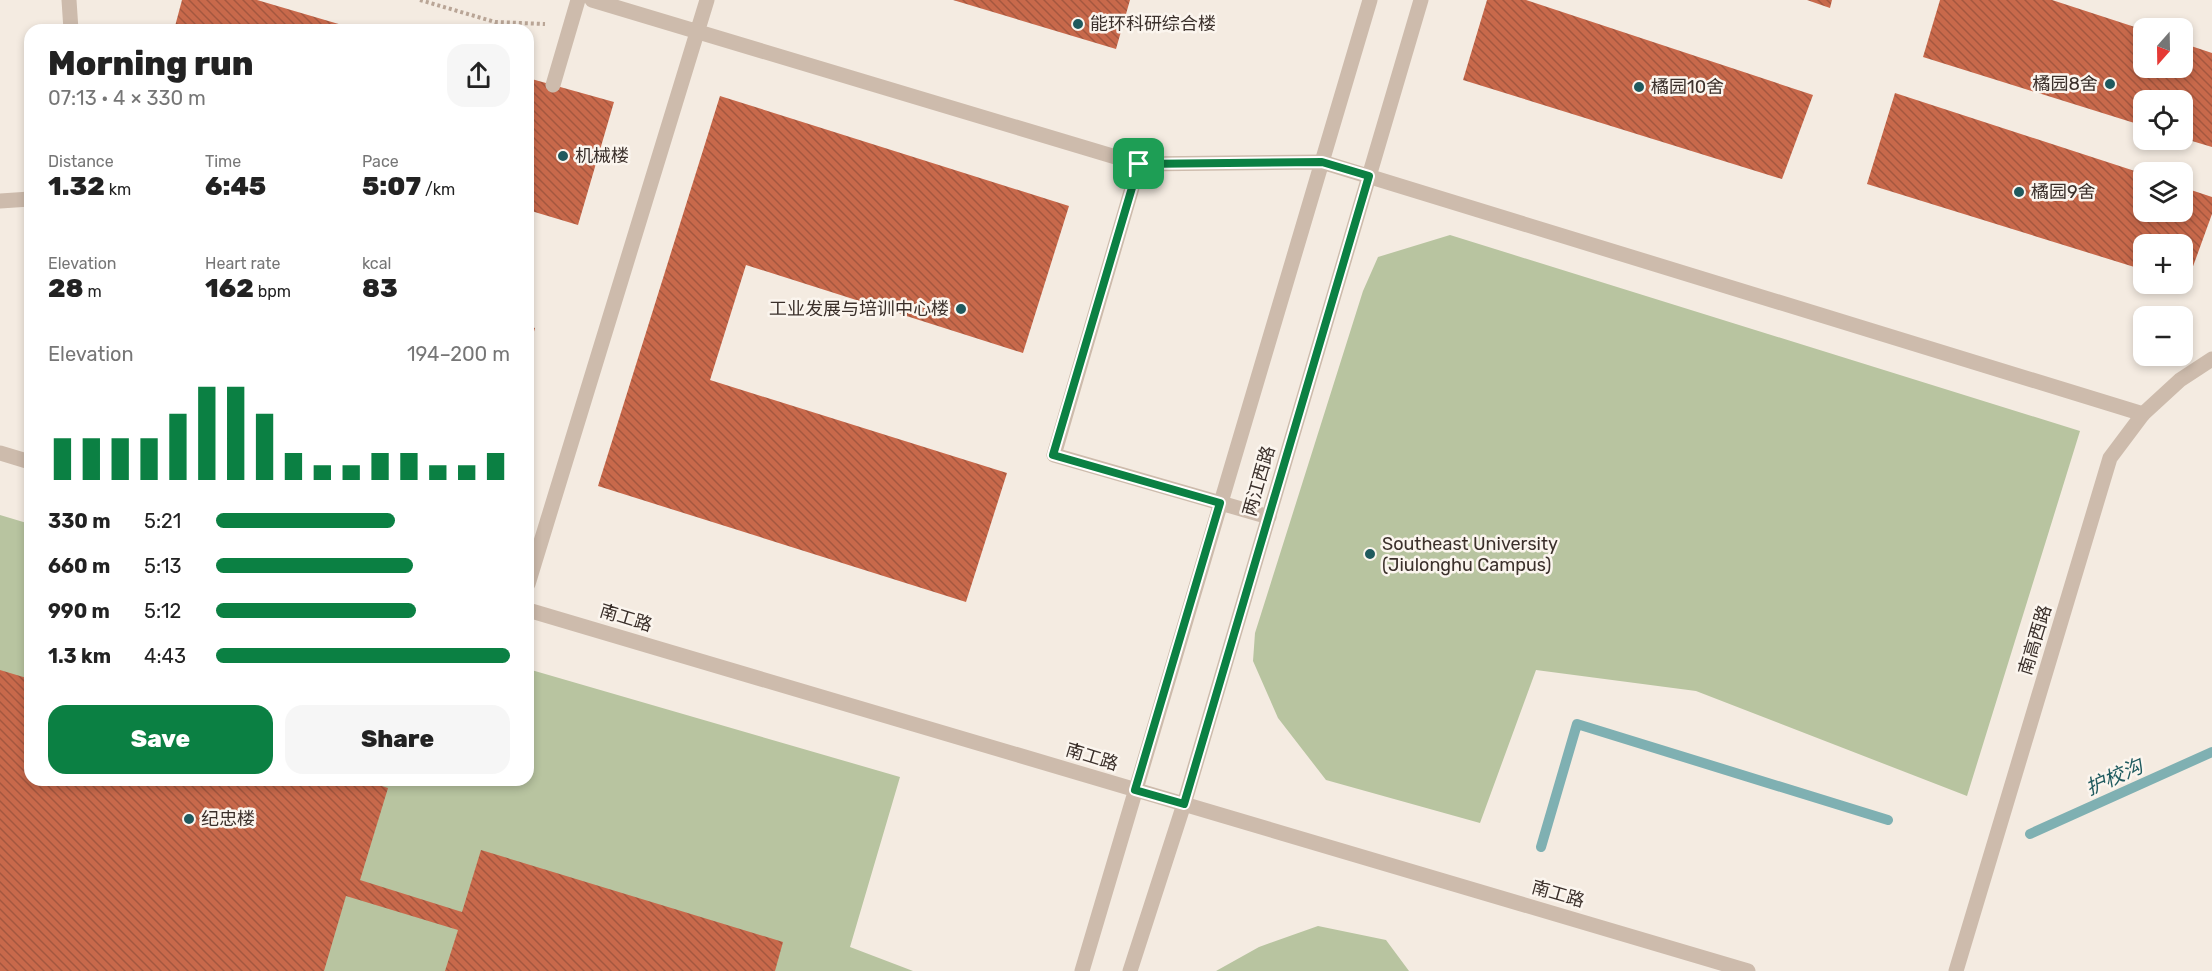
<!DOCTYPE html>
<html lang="en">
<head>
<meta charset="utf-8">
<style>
	body { margin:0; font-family:Rubik,"Noto Sans SC",sans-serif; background:#f6f6f6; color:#222; height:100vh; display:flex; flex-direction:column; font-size:22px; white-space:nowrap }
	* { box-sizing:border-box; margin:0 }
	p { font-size:20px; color:#767676 }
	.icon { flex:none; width:33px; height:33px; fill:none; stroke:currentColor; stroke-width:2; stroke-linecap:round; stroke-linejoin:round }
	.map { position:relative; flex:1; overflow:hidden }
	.sheet { position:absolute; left:24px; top:24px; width:510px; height:762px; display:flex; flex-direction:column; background:#fff; border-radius:18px; box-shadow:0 3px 9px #0003 }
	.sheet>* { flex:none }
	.needle { width:39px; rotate:200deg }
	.fabs { position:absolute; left:2133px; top:18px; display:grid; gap:12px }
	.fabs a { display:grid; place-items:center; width:60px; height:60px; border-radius:12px; background:#fff; box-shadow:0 3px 9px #0003; font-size:30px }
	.pin { position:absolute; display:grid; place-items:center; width:51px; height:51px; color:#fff; margin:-26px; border-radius:12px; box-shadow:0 3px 9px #0006 }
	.round { display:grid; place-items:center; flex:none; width:63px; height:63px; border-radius:18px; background:#f6f6f6 }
	.head { display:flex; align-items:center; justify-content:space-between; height:102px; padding:0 24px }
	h1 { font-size:33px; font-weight:800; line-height:45px }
	.figures { display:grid; grid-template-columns:repeat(3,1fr); gap:9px; height:102px; padding:6px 24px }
	.figures div { display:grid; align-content:center }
	.figures b { font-size:26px; font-weight:800 }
	.figures small { font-size:16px; font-weight:400 }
	.figures p { font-size:16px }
	.chart { height:168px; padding:12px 24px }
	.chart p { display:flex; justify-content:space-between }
	.chart svg { width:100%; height:108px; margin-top:6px; stroke:#0b8043; stroke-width:6 }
	.button { display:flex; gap:12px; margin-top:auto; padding:12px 24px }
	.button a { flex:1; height:69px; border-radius:18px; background:#0b8043; color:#fff; font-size:24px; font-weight:800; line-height:69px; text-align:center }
	.button a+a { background:#f6f6f6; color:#222 }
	ul { padding:0 24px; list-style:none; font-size:20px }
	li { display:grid; grid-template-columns:96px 72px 1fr; align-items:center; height:45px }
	li i { height:15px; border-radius:8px; background:#0b8043 }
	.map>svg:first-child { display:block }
	.green { fill:#b8c4a0 }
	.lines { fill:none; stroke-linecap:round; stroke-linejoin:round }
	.stream { stroke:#7fb0b2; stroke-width:10 }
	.building { fill:url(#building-back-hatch) }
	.path { stroke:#b9a596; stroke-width:4; stroke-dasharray:3 3; stroke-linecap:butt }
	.lane { stroke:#cdbbac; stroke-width:15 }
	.street { stroke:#cdbbac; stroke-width:15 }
	.route-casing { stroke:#fff; stroke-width:12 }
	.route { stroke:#0b8043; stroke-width:8 }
	.poi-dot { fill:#1f5a5e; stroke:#fbf5ee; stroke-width:2 }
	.labels { text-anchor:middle; stroke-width:5; stroke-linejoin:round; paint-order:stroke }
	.poi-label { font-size:18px; fill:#3b302b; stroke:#fbf5ee; text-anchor:start }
	.street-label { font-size:18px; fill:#3b302b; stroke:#fbf5ee }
	.water-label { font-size:20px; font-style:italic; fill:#1f5a5e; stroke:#fbf5ee }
</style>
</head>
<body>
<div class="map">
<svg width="2212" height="971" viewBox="0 0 2212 971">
	<defs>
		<pattern id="building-back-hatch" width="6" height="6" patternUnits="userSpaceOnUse" patternTransform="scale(1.5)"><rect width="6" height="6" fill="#c8694b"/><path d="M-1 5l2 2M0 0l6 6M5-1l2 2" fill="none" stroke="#a4573f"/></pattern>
	</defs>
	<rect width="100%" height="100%" fill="#f4ebe1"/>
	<path class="green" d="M1450,235L2080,431L1967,796L1696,691L1536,670L1480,823L1326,780L1278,718L1253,661L1255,633L1363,291L1378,257Z
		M0,515L30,524V780H528V669L900,777L850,947L913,971H0Z
		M1318,926L1386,940L1409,971H1216L1259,947Z"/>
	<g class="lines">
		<path class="stream" d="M2030,834L2212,752
			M1541,847L1577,724L1888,820"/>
	</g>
	<path class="building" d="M182,0H257L359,30H174Z
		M953,0H1130L1116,49Z
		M1487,0H1526L1813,95L1782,179L1463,80Z
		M1807,0H1832L1830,8Z
		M1940,0H2052L2144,30V68H2182V43L2212,53V147L2182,138V100H2144V126L1923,57Z
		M528,78L614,102L578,225L528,210Z
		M1895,93L2144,174V212H2182V187L2212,197V214L2187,283L2182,282V244H2144V270L1867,184Z
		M720,96L1069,206L1023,353L746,265L710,380L1007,473L966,602L598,486Z
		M528,326L535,328L529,350H528Z
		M0,670L30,679V780H363L388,788L360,880L462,912L481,850L783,942L775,971H445L458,930L346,896L324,971H0Z"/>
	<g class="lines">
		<path class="path" d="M420,0L495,22L545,24"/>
		<path class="lane" d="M69,0L71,30
			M592,0L1139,164L1322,162L2143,414
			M553,85L578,0
			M1139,164L1054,455L1269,517
			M0,201L30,199
			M528,584L707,0"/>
		<path class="street" d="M0,453L30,462
			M528,610L1748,971
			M1082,971L1370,0
			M1130,971L1184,804L1421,0
			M1956,971L2110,458L2143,414L2180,380L2212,359"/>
	</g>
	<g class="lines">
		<defs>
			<path id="route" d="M1322,162L1369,176L1184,804L1135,790L1220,503L1053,455L1139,164Z"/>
		</defs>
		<use href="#route" class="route-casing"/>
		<use href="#route" class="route"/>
	</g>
	<g class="poi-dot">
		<circle cx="1078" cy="24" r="6"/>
		<circle cx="2110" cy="84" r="6"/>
		<circle cx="1639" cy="87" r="6"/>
		<circle cx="563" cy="156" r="6"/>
		<circle cx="2019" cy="192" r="6"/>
		<circle cx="961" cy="309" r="6"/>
		<circle cx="1370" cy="554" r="6"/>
		<circle cx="189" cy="819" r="6"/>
	</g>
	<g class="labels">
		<g class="poi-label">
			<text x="1090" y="30">能环科研综合楼</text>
			<text x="2098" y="90" text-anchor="end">橘园8舍</text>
			<text x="1651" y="93">橘园10舍</text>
			<text x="575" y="162">机械楼</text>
			<text x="2031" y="198">橘园9舍</text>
			<text x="949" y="315" text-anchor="end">工业发展与培训中心楼</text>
			<text x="1382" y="550">Southeast University<tspan x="1382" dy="21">(Jiulonghu Campus)</tspan></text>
			<text x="201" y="825">纪忠楼</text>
		</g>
		<g class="street-label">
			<text transform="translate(1259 481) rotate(-74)" y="6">两江西路</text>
			<text transform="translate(626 618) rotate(17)" y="6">南工路</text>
			<text transform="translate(2035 640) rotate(-73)" y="6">南高西路</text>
			<text transform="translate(1092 757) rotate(17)" y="6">南工路</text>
			<text transform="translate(1558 894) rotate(16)" y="6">南工路</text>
		</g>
		<g class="water-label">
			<text transform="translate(2114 777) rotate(-24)" y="7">护校沟</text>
		</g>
	</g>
</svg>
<div class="fabs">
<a><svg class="needle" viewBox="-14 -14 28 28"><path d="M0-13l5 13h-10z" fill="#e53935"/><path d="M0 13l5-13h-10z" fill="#767676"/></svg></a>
<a><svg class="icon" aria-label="locate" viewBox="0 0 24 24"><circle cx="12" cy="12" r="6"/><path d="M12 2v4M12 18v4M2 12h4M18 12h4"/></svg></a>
<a><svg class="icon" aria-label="layers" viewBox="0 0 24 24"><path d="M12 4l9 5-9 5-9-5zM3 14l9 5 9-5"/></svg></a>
<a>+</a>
<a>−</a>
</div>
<div class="pin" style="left:1139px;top:164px;background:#1e9e55"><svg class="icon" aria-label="arrive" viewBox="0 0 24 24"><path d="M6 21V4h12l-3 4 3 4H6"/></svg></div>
<section class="sheet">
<div class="head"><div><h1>Morning run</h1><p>07:13 · 4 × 330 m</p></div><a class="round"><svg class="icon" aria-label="share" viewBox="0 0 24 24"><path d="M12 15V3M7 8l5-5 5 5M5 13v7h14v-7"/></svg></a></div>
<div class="figures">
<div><p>Distance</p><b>1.32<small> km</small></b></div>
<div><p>Time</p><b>6:45</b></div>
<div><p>Pace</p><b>5:07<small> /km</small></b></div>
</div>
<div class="figures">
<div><p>Elevation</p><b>28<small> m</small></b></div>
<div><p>Heart rate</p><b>162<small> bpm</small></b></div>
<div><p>kcal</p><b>83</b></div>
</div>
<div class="chart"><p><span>Elevation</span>194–200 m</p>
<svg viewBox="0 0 160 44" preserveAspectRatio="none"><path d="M5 44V27M15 44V27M25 44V27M35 44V27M45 44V17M55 44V6M65 44V6M75 44V17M85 44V33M95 44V38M105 44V38M115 44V33M125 44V33M135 44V38M145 44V38M155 44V33"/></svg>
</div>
<ul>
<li><b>330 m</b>5:21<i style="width:61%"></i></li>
<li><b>660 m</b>5:13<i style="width:67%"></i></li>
<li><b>990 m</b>5:12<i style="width:68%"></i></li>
<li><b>1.3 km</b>4:43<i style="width:100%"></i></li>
</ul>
<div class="button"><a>Save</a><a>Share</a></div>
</section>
</div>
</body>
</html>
